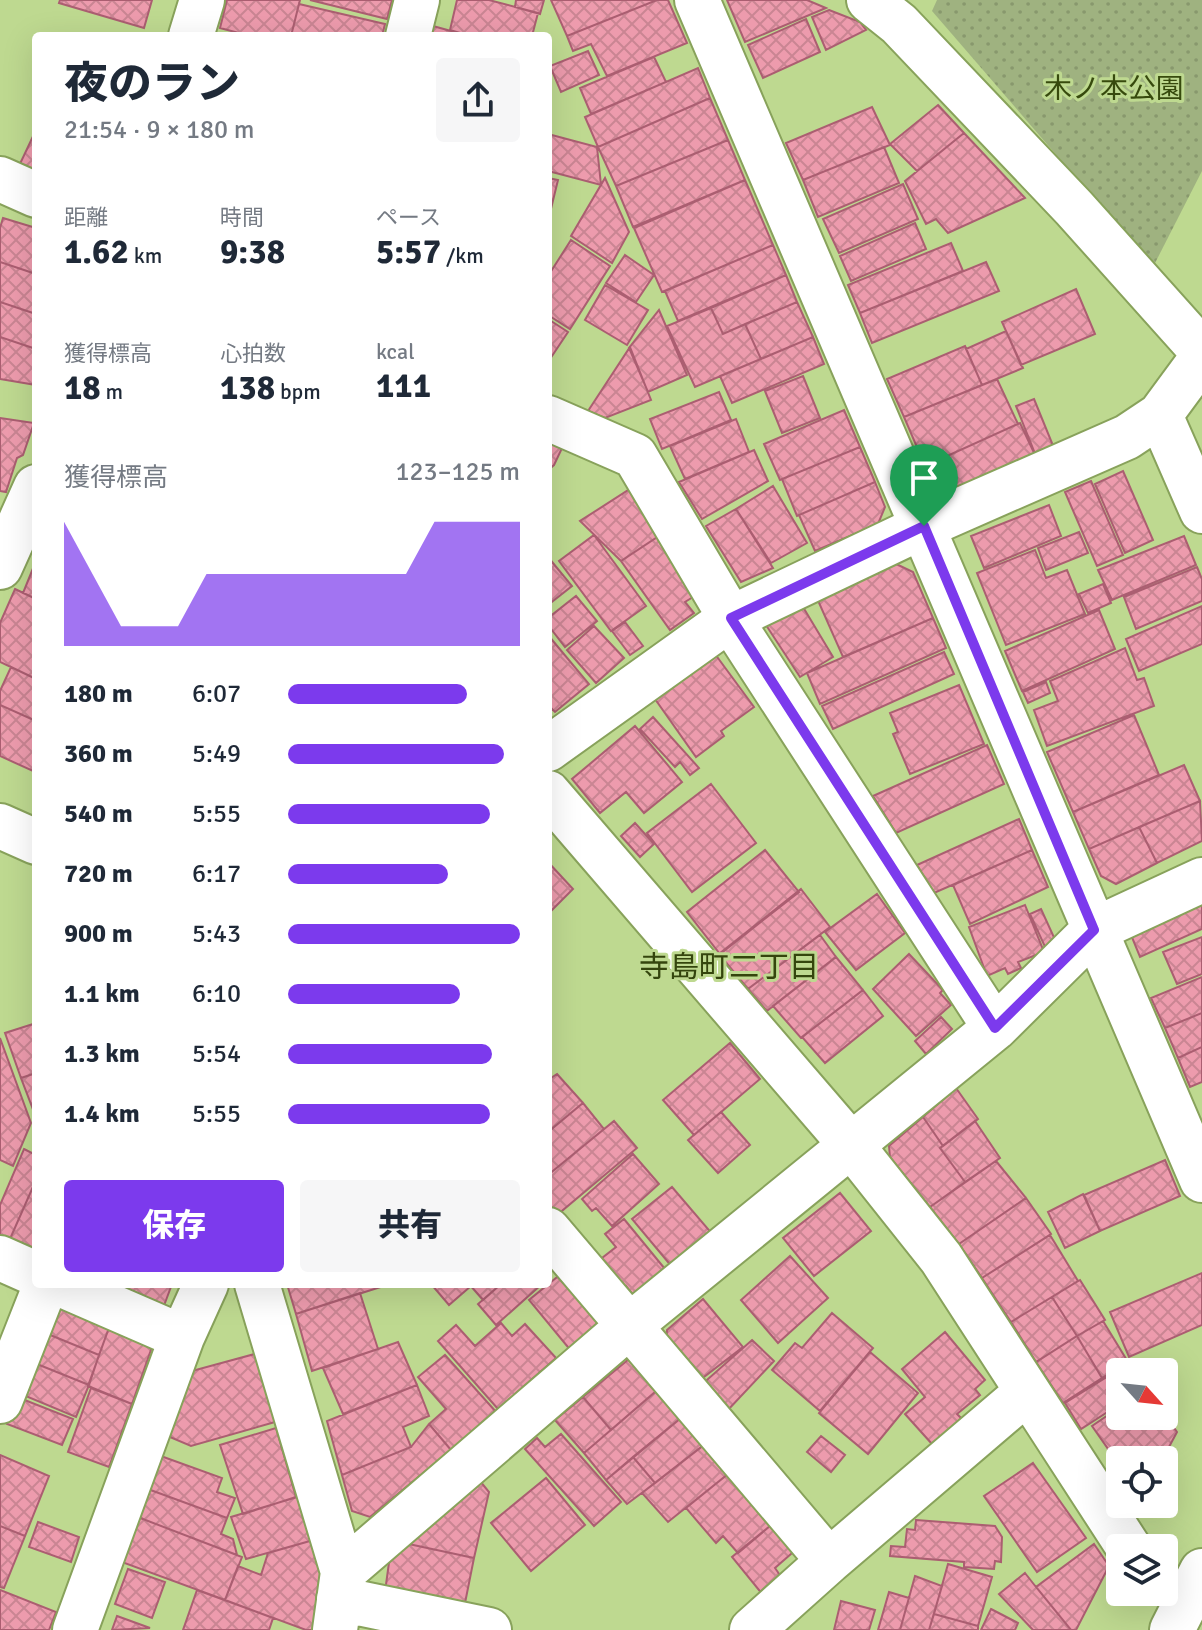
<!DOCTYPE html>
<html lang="ja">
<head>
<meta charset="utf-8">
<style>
	body { margin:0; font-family:Signika,"Noto Sans JP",sans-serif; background:#f6f6f7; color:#1f2937; height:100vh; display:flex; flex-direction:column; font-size:30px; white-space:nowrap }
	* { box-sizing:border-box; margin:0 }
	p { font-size:26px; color:#747a83 }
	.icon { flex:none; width:44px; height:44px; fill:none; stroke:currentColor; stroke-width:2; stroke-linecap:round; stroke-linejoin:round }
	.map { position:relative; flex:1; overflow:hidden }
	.side { position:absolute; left:32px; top:32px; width:520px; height:1256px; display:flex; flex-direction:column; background:#fff; border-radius:8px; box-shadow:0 8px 32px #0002 }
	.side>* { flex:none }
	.needle { width:52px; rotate:117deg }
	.controls { position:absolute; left:1106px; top:1358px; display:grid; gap:16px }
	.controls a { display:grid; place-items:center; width:72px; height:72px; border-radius:8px; background:#fff; box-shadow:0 8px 32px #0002; font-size:40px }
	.pin { position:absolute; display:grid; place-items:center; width:68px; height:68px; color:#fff; margin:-82px -34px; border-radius:50% 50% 50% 0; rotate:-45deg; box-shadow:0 0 8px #0007 }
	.pin .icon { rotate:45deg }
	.round { display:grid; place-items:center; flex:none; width:84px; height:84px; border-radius:8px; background:#f6f6f7 }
	.summary { display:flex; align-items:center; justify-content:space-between; height:136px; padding:0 32px }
	h1 { font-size:44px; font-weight:800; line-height:60px }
	.stats { display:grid; grid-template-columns:repeat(3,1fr); gap:12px; height:136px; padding:8px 32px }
	.stats div { display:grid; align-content:center }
	.stats b { font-size:34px; font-weight:800 }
	.stats small { font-size:22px; font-weight:400 }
	.stats p { font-size:22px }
	.chart { height:224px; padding:16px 32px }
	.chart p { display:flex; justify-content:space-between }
	.chart svg { width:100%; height:144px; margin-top:8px; fill:#7c3aed; opacity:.7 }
	.button { display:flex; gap:16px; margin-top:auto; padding:16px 32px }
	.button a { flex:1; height:92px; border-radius:8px; background:#7c3aed; color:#fff; font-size:32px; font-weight:800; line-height:92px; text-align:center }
	.button a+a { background:#f6f6f7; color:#1f2937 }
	ul { padding:0 32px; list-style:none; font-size:26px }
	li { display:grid; grid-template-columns:128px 96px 1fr; align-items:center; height:60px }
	li i { height:20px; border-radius:10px; background:#7c3aed }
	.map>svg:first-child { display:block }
	.park { fill:url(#park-dots) }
	.building { fill:url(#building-cross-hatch); stroke:#ab5e71; stroke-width:2 }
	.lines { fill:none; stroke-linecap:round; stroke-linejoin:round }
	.minor-casing { stroke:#88a25b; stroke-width:48 }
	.minor { stroke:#fff; stroke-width:44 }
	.route-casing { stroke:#fff; stroke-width:16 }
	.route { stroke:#7c3aed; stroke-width:10 }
	.labels { text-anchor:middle; stroke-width:6; stroke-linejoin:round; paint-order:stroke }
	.park-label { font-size:28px; fill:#374a0d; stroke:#bed990 }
	.neighbourhood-label { font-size:30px; fill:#34450d; stroke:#bed990 }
</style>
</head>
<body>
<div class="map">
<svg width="1202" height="1630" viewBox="0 0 1202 1630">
	<defs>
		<pattern id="park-dots" width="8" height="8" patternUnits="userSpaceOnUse" patternTransform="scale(2)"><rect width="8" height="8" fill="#9fb280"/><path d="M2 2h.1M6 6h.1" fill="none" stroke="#88986d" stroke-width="1.8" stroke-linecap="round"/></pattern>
		<pattern id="building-cross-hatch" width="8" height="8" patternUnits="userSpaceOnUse" patternTransform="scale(2)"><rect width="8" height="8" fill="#ed9bad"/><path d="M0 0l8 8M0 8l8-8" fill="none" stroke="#ca8593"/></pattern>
	</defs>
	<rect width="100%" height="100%" fill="#bed990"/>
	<path class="park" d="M937,0H1202V171L1153,267L932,11Z"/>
	<path class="building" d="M60,0H152L144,28L59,3Z
		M227,0H300L291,36H250L220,28Z
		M310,0H392L387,19Z
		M457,0H489L538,13L532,36H470L450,30Z
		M516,0H544L540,14L515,7Z
		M551,0H657L567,36Z
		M657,0H668L687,43L607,76L591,44L573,51L567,36Z
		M727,0H807L826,8L745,42Z
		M299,4L385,24L382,36H291Z
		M829,10L860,22L866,30L826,50L812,17Z
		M806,19L820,52L763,78L748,45Z
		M433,26L469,36H431Z
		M588,51L599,75L561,92L550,66Z
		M654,57L666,82L591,114L580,88Z
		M698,68L710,98L598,147L585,117Z
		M710,98L728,140L616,186L598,147Z
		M938,105L964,133L917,171L890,144Z
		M872,107L890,145L803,180L786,143Z
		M36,130V176L18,168Z
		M964,133L1025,198L948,233L936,219L926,224L905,181Z
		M548,134L597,147L601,185L548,171Z
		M728,140L745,180L633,227L616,186Z
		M884,147L899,183L818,217L803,180Z
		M548,178L558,180L548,221Z
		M605,178L629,232L612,263L571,236Z
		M745,180L773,245L662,292L634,228Z
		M903,184L918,219L839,253L823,219Z
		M3,218L36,228V274L0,262V228Z
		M915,223L926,249L851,281L840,256Z
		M571,240L610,266L570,329L548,315V276Z
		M951,243L963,271L860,313L848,285Z
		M773,245L786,275L678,321L665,291Z
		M625,255L654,275L636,302L606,283Z
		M0,262L36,274V314L0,302Z
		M986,262L999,291L872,343L860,313Z
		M786,275L797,302L723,334L711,308Z
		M605,285L648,310L627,345L585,320Z
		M1076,289L1095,334L1021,365L1002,322Z
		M0,302L36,314V349L0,337Z
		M797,302L813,337L761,359L745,324Z
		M711,308L723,334L745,324L761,359L695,387L667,326Z
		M659,310L687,375L648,392L629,348Z
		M548,319L568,332L548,362Z
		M1006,331L1023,368L982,385L966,349Z
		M0,337L36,349V385L0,379Z
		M813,337L824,364L732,403L720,376Z
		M965,346L982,385L904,417L887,379Z
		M630,347L651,400L605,418L588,411Z
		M803,376L820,418L782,433L765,391Z
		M997,379L1018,424L925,466L904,417Z
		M719,392L731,420L662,449L650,419Z
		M1034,399L1054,448L1036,456L1016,406Z
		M844,410L860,447L780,480L764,444Z
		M0,418L34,423L23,455L17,458L6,492L0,491Z
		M736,419L749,452L685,479L670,446Z
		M1020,423L1036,457L952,492L933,486L925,466Z
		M548,439L563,446L554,465L548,470Z
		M860,447L875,482L797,516L782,479Z
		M754,450L768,481L702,519L679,482Z
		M1123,471L1153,540L1125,553L1095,484Z
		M1091,481L1123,555L1097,566L1065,492Z
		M875,482L885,507L878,524L815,551L799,515Z
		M773,486L807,543L771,563L736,509Z
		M633,487L662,534L621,561L580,521Z
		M1049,505L1061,536L984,568L971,536Z
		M736,509L773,568L741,582L706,526Z
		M1079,532L1088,553L1046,570L1038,548Z
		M662,534L698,594L685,602L694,613L670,630L621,561Z
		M594,535L646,606L611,631L559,561Z
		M1184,536L1196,565L1112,600L1098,570Z
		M1035,550L1046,578L1067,570L1085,614L1006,645L977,573Z
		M548,557L572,586L548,605Z
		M36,561V599L23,593Z
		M894,563L913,572L933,618L843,657L816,596Z
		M1197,567L1202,579V601L1136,629L1124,597Z
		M1103,584L1111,603L1088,613L1079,594Z
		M15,589L36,599V679L0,662V623Z
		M576,596L597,621L565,647L548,625V618Z
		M800,602L833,657L800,677L762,619Z
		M1202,606V644L1139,671L1126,639Z
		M1099,610L1115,649L1022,691L1005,651Z
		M933,618L946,648L820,704L807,673Z
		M625,622L643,646L630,655L612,631Z
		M594,626L624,658L596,683L567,650Z
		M548,635L589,684L555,712L552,709L548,713Z
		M1125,648L1137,680L1144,678L1154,706L1047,746L1034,710L1058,701L1050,681Z
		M944,652L954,674L833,729L822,706Z
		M715,654L754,707L721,731L724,736L696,757L655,699Z
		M11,667L36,679V721L0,705V691Z
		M1046,682L1050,693L1028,703L1023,692Z
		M959,685L984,744L910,774L893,734L898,732L890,713Z
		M0,705L36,721V764L33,771L0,756Z
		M1134,715L1159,775L1073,812L1047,752Z
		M653,717L699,768L690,775L680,762L675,767L640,729Z
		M635,726L682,782L644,813L626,792L600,813L572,779Z
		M987,745L1004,784L896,833L873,796Z
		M1184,765L1200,801L1089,849L1073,812Z
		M711,784L756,843L692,892L647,833Z
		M1200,801L1202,841L1157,863L1139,827Z
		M1019,819L1032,850L934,893L917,865Z
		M635,823L654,844L640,857L621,836Z
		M1139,827L1157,863L1116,884L1101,876L1089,849Z
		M765,850L799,892L720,954L687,912Z
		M1032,850L1048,887L970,924L953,885Z
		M548,862L573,889L548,914Z
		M801,889L830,927L748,989L719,954Z
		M877,894L905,933L856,970L825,932Z
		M1202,895V929L1140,957L1129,930Z
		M1025,905L1044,952L1018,962L1021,968L1008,974L1005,968L987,976L969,927Z
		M1041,909L1057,944L1046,949L1030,914Z
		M820,935L836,957L767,1011L748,989Z
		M1202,937V974L1177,984L1163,952Z
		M909,954L943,990L940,993L951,1005L916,1036L873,989Z
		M836,957L863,990L801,1038L773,1006Z
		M1202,977V1013L1165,1028L1151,998Z
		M863,990L883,1016L825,1063L802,1037Z
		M1202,1013V1047L1178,1058L1165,1028Z
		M941,1017L952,1029L926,1054L915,1041Z
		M33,1024L36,1033V1073L21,1078L5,1033Z
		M0,1038L31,1123L13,1166L0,1160Z
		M730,1043L760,1079L694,1135L663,1100Z
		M1202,1047V1082L1190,1087L1178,1058Z
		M36,1073V1112H34L21,1078Z
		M557,1074L583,1103L548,1132V1080Z
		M956,1088L978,1119L943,1146L923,1117Z
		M583,1103L604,1129L548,1175V1132Z
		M721,1112L750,1145L718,1173L688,1140Z
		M923,1117L943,1146L940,1148L965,1182L930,1207L890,1157L889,1146Z
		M614,1121L637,1148L557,1215L548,1205V1175Z
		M975,1121L1000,1158L965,1182L940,1148Z
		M24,1149L36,1155V1180L6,1248L0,1246V1205Z
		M633,1154L659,1184L612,1226L596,1208L592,1211L582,1199Z
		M1165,1160L1180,1196L1100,1231L1084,1195Z
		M996,1161L1026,1198L959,1244L930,1207Z
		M36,1180V1262L6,1248Z
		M672,1187L714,1236L673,1268L632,1219Z
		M840,1193L871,1231L814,1276L783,1238Z
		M1083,1194L1100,1231L1065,1248L1048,1212Z
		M1026,1198L1051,1234L982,1278L959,1244Z
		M624,1219L665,1269L634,1296L626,1286L623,1289L602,1262V1258L616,1247L605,1234Z
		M1050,1235L1078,1281L1011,1322L982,1278Z
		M790,1256L828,1298L778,1343L741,1300Z
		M567,1269L603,1326L572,1352L529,1300Z
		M1202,1273V1325L1129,1357L1110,1312Z
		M1080,1280L1105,1320L1077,1336L1052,1297Z
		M122,1284H172L162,1311L118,1296Z
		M287,1284H390L296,1314Z
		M431,1284H469L471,1286L449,1305Z
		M469,1284H501L483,1300Z
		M501,1284H542L496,1325L478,1304Z
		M360,1293L378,1349L312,1371L296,1314Z
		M1052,1297L1077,1336L1036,1362L1011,1322Z
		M50,1298L110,1325L99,1355L38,1330Z
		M703,1299L743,1347L696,1383L666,1347L667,1330Z
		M832,1313L873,1348L820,1411L772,1370L795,1343L802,1348Z
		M1103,1321L1128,1362L1102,1378L1077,1336Z
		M501,1323L512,1336L525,1324L556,1358L498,1409L438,1341L456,1325L475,1346Z
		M110,1325L153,1344L132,1404L88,1386Z
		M38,1330L99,1355L89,1385L27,1360Z
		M945,1332L985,1380L975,1389L980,1395L957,1414L962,1419L932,1444L905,1414L925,1397L902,1369Z
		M1077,1336L1102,1378L1063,1403L1036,1362Z
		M752,1340L774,1361L726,1412L699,1387Z
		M398,1342L417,1385L343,1414L323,1368Z
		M262,1352L282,1420L191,1446L165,1435L188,1372Z
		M870,1352L918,1393L868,1454L819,1413Z
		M445,1355L497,1413L451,1450L429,1424L446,1409L418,1377Z
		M629,1359L662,1386L611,1430L583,1397Z
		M27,1360L89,1385L76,1417L16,1392Z
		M1131,1362L1137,1372H1120V1404L1081,1429L1065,1403Z
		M417,1385L429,1416L403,1427L411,1447L342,1475L327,1421Z
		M662,1386L686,1414L606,1480L584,1453Z
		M91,1388L132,1404L109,1467L68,1452Z
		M17,1397L73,1419L62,1445L7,1424Z
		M583,1397L611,1430L584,1453L555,1420Z
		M1120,1407V1416H1164V1413L1177,1432L1162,1460H1120V1466L1092,1426Z
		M686,1414L709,1441L655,1483L633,1457Z
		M429,1424L451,1450L370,1517L352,1511L342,1475L411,1447Z
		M276,1428L296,1497L243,1514L220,1445Z
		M561,1434L621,1502L594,1526L525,1449L537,1438L545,1447Z
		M821,1436L845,1455L831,1472L807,1452Z
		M709,1441L733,1470L668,1522L642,1493Z
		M0,1455L49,1476L25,1536L0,1526Z
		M158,1455L222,1478L217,1492L235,1498L227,1518L145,1488Z
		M633,1457L655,1483L627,1504L606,1480Z
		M1033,1463L1086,1538L1037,1572L984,1496Z
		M733,1470L776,1521L738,1553L723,1536L716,1543L686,1508Z
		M546,1478L585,1525L531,1571L491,1523Z
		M480,1481L489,1492L474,1558L404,1543Z
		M145,1488L227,1518L221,1534L233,1539L237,1555L135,1516Z
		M304,1495L317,1539L246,1559L231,1517Z
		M135,1516L242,1557L225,1600L119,1561Z
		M916,1520L995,1526L1002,1537L1001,1562L995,1561L994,1569L964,1567V1562L890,1556L891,1546L905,1547L907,1529L915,1530Z
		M776,1521L799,1547L775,1568L782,1578L763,1595L732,1557Z
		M38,1522L79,1537L71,1562L29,1547Z
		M0,1526L25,1536L4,1588L0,1587Z
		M317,1539L325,1569L316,1630H306L225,1600L238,1566L261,1575L268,1553Z
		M404,1543L474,1558L464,1608L385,1592L390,1555Z
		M1094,1544L1109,1566L1076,1630H1071L1036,1587Z
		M948,1564L992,1577L978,1626L934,1614Z
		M128,1569L165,1582L152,1618L115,1604Z
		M1025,1573L1036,1587L1071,1630H1033L999,1594Z
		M915,1576L942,1586L929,1630H900Z
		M0,1590L56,1612L49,1630H0Z
		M197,1590L273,1618L269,1630H183Z
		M889,1592L909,1598L900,1630H878Z
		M841,1601L875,1610L869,1630H834Z
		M991,1609L1018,1623L1015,1630H981Z
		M934,1614L978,1626V1630H929Z
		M117,1616L150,1628L112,1630Z"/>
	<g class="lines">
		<defs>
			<path id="minor" d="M697,0L1202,1180
				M869,0L899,24L1074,208L1202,351
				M191,36L202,0
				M408,36L417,0
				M0,179L36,195
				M1160,415L1202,511
				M548,418L635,456L743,639L995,1028
				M0,567L36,487
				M548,749L731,618L924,526L1127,437L1160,415L1202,358
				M548,793L852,1146L941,1258L1129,1548
				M0,826L36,842
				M548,1230L829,1561
				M0,1258L36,1274
				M60,1284L182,1337
				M257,1284L343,1572L335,1630
				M0,1401L46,1284
				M343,1572L629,1326L995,1028L1094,930L1202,880
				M339,1599L489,1630
				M75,1630L182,1337L206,1284
				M752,1630L829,1561L1027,1392
				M1172,1630L1202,1571"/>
		</defs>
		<use href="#minor" class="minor-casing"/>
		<use href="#minor" class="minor"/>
	</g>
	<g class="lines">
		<defs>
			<path id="route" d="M924,526L1094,930L995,1028L731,618Z"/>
		</defs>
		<use href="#route" class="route-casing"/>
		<use href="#route" class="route"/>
	</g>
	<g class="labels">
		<g class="park-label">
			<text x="1114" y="98">木ノ本公園</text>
		</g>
		<g class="neighbourhood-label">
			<text x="729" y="977">寺島町二丁目</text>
		</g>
	</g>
</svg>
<div class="controls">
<a><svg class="needle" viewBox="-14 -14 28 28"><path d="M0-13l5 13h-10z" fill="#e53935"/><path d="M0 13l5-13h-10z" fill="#747a83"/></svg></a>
<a><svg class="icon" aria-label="locate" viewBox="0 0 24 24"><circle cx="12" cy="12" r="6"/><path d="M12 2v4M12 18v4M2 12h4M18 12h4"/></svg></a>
<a><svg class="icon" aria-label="layers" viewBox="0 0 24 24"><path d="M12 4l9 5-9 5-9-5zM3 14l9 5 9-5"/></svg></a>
</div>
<div class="pin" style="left:924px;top:526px;background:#1e9e55"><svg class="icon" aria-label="arrive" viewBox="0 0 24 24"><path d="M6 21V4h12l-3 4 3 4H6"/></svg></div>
<section class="side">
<div class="summary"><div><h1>夜のラン</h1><p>21:54 · 9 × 180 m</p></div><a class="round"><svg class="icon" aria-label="share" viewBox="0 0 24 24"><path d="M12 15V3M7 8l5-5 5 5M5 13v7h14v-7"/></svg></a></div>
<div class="stats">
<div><p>距離</p><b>1.62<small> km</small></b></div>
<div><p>時間</p><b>9:38</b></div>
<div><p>ペース</p><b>5:57<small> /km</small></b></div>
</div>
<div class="stats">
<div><p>獲得標高</p><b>18<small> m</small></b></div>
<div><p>心拍数</p><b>138<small> bpm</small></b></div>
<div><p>kcal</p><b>111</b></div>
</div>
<div class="chart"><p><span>獲得標高</span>123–125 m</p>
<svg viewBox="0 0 160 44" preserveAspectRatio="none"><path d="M0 44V6L10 22L20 38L30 38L40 38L50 22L60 22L70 22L80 22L90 22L100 22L110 22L120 22L130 6L140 6L150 6L160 6V44z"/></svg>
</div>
<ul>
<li><b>180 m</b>6:07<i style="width:77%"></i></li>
<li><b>360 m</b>5:49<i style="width:93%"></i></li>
<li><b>540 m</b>5:55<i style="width:87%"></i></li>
<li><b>720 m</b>6:17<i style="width:69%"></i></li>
<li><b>900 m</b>5:43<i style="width:100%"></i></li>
<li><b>1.1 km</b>6:10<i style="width:74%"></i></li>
<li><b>1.3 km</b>5:54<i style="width:88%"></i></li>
<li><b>1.4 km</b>5:55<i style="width:87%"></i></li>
</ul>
<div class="button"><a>保存</a><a>共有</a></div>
</section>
</div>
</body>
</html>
